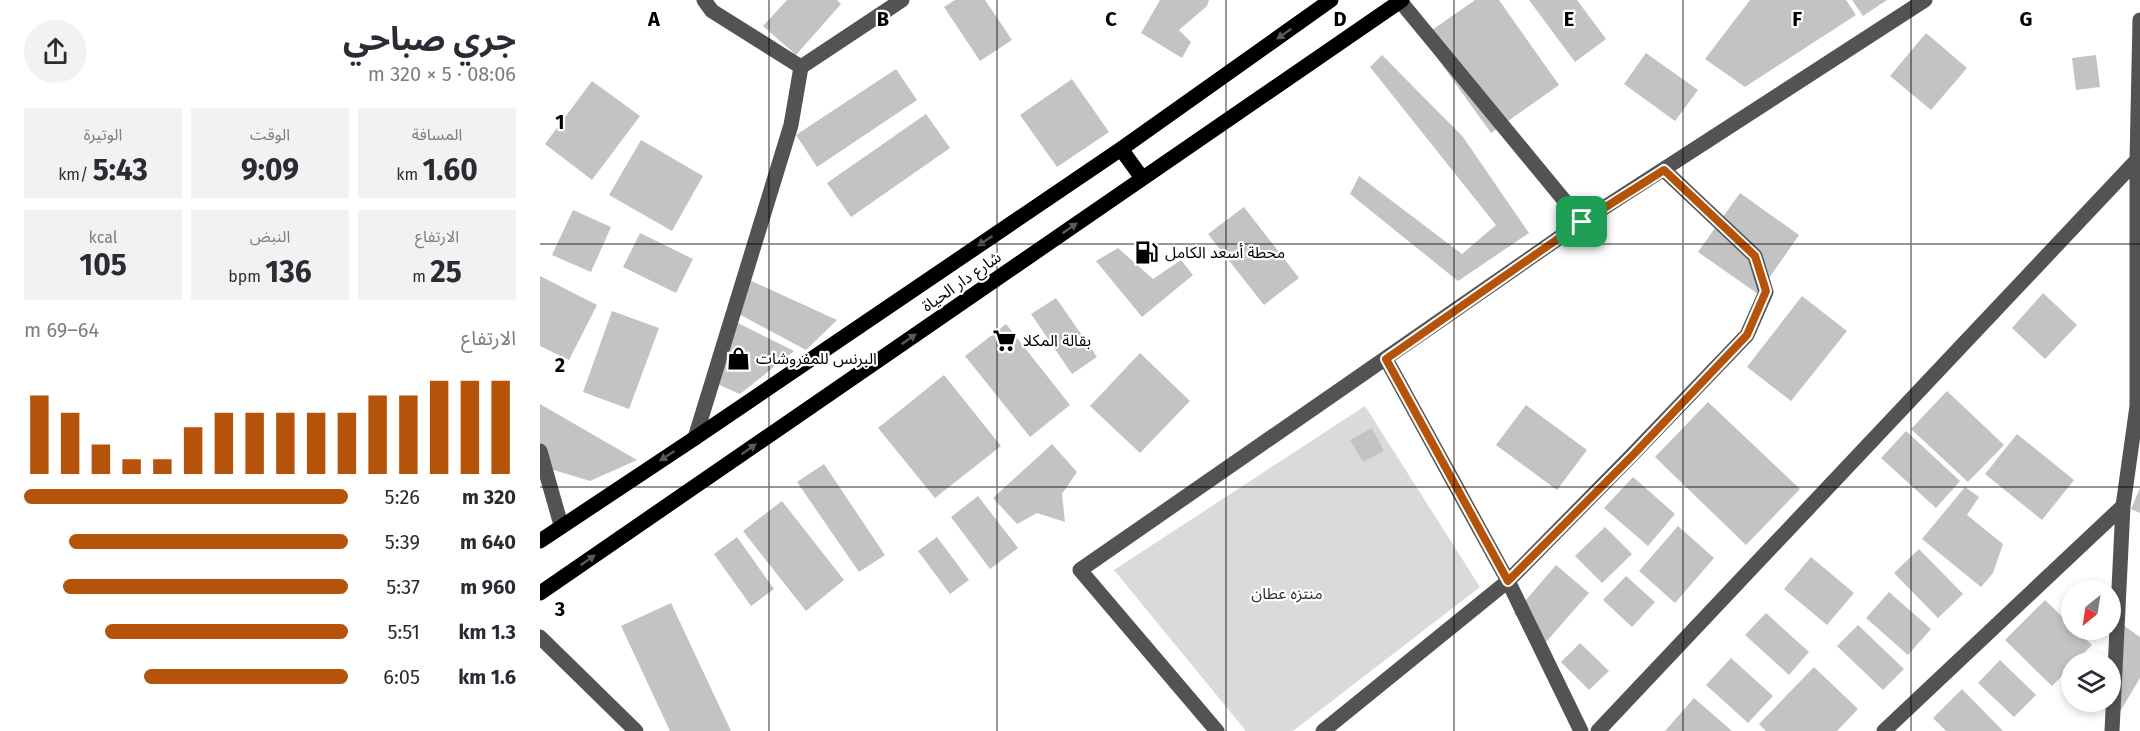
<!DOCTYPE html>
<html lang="ar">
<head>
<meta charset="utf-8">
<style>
	body { margin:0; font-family:"Fira Sans","Noto Sans Arabic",sans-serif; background:#f2f2f3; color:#2b2b33; direction:rtl; height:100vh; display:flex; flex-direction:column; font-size:22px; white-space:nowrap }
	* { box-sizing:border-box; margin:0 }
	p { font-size:20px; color:#7c7c81 }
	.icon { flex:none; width:33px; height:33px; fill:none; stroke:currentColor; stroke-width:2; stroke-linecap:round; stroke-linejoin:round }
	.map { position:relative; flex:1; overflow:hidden; direction:ltr }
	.sheet { display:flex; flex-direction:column; background:#fff; width:540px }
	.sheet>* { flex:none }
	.needle { width:39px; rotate:210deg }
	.buttons { position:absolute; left:1521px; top:580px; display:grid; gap:12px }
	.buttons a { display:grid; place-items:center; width:60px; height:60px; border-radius:50%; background:#fff; box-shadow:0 3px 9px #0003; font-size:30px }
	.pin { position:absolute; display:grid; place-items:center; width:51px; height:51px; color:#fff; margin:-26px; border-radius:12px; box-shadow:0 3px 9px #0006 }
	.round { display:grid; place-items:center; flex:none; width:63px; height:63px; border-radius:32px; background:#f2f2f3 }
	.head { display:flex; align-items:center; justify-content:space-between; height:102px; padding:0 24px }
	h1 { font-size:33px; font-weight:700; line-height:45px }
	.stats { display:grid; grid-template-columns:repeat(3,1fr); gap:9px; height:102px; padding:6px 24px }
	.stats div { display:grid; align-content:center; border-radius:0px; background:#f2f2f3; text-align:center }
	.stats b { font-size:30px; font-weight:700 }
	.stats small { font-size:16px; font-weight:400 }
	.stats p { font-size:16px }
	.chart { height:168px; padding:12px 24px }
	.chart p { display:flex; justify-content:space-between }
	.chart svg { width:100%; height:108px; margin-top:6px; stroke:#b45309; stroke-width:6 }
	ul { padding:0 24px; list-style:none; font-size:20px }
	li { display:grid; grid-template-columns:96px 72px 1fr; align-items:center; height:45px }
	li i { height:15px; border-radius:8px; background:#b45309 }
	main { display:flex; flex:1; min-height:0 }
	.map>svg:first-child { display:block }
	.green { fill:#dadada }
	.building { fill:#c3c3c3 }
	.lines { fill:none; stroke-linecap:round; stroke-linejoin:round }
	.minor { stroke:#535353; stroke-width:15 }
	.major { stroke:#000; stroke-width:15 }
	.oneway { fill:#595959 }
	.route-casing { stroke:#fff; stroke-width:12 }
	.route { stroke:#b45309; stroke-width:8 }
	.grid { fill:none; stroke:#000; stroke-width:1.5; stroke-opacity:0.55 }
	.labels { text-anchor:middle; stroke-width:4.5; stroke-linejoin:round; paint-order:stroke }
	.poi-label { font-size:16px; fill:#000; stroke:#fff; text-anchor:start }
	.street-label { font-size:16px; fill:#000; stroke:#fff }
	.park-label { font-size:16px; fill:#313131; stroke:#fff }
	.grid-label { font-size:20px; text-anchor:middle; font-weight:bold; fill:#000; stroke:#fff; stroke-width:4.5; stroke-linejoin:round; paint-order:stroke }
</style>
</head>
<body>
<main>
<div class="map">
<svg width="1600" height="731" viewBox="0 0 1600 731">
	<rect width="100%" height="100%" fill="#fff"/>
	<path class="green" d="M825,406L940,587L753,731H706L574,570Z"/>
	<path class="building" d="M247,0H297L301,4L256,55L223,26Z
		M415,0H445L472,40L440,61L404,7Z
		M620,0H669L667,6L639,30L651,42L642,58L601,33Z
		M935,0H959L1019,85L951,133L882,37Z
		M989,0H1037L1066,39L1035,62Z
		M1210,0H1306L1316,15L1205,87L1165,59Z
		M1312,0H1347L1323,16Z
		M1386,33L1427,68L1391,110L1350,76Z
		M1106,53L1158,90L1135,121L1084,84Z
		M842,55L923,137L989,233L918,281L810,194L819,176L922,254L956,225L830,67Z
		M1556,55L1560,87L1536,90L1532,58Z
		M356,69L377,100L277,167L256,135Z
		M532,79L569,132L517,167L480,115Z
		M52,81L100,116L52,180L5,144Z
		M386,114L410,148L311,217L287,183Z
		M101,140L163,176L132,231L69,195Z
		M1200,193L1259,235L1218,294L1158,252Z
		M704,207L759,278L724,305L668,234Z
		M33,210L71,227L51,272L12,255Z
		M100,233L153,259L136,293L83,267Z
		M578,248L613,279L641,260L653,275L602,317L556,261Z
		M0,276L57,305L29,360L0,346Z
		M205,278L297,320L266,350L191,310Z
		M1503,293L1537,325L1505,359L1472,328Z
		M1262,296L1307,331L1251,401L1207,367Z
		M516,298L557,357L532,374L491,314Z
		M72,311L119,328L89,409L43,392Z
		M186,317L254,351L200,394L168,380Z
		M466,324L530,405L490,437L425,356Z
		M600,353L650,401L600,453L550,406Z
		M404,375L461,446L395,498L338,428Z
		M1407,391L1464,445L1428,482L1371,429Z
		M1168,402L1260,489L1206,545L1115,457Z
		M0,404L97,460L50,481L0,466Z
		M986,405L1047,450L1017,490L956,445Z
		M832,428L844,451L823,462L810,440Z
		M1366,431L1420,481L1396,508L1341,458Z
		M1477,434L1534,480L1502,520L1445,474Z
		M512,444L537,472L522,494L525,522L497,513L477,524L453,498Z
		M284,464L345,555L319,572L257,482Z
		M1093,477L1135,514L1108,546L1064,508Z
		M1425,487L1439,497L1427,515L1463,544L1453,573L1441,587L1382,539Z
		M1600,488V513L1591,509Z
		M438,496L478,548L450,569L411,517Z
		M242,501L304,580L266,611L203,531Z
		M1138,526L1174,558L1135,603L1099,571Z
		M1065,527L1092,554L1062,583L1035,556Z
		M197,537L234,589L211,606L174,554Z
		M397,537L429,580L410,594L378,551Z
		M1379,549L1423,594L1398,618L1354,573Z
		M1271,557L1314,593L1287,625L1244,589Z
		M1016,565L1049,593L1006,642L974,614Z
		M1086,576L1115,602L1092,627L1063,600Z
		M1349,592L1391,629L1368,655L1326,618Z
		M1505,600L1532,626V630H1536L1552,645L1534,663H1532V666L1512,686L1465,640Z
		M131,603L191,731H130L81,626Z
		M1226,613L1269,652L1249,675L1205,635Z
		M1318,625L1364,669L1343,690L1297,646Z
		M1583,625L1600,637V678L1574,722Z
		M1040,643L1069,671L1049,690L1021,662Z
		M1191,658L1233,696L1208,723L1166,685Z
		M1460,660L1496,695L1474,717L1438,683Z
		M1274,667L1318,709L1297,731H1226L1219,724Z
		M1422,689L1463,731H1406L1393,718Z
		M1154,698L1192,731H1125Z"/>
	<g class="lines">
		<path class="minor" d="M164,0L172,11L261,67
			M860,1L1042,222
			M846,359L968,581L1041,731
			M155,438L251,125L261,67L362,0
			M0,451L21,525
			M0,637L96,731
			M677,731L540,570L1042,222L1385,0
			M783,731L968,581L1091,456L1207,335L1226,292L1215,256L1124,170
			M1058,731L1597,160
			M1344,731L1583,506
			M1572,731L1583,506L1597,406V160L1600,20"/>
		<path class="major" d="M581,149L602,178
			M0,541L155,438L581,149L791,0
			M0,593L862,0"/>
	</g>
	<defs><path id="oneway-solid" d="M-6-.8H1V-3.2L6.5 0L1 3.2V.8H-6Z" transform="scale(1.5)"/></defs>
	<g class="oneway">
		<use href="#oneway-solid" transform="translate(744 34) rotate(145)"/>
		<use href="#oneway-solid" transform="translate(530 228) rotate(-35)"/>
		<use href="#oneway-solid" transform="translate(445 241) rotate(146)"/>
		<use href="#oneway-solid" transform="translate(369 339) rotate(-35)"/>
		<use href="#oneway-solid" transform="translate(209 449) rotate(-35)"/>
		<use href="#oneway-solid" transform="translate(127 456) rotate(147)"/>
		<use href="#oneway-solid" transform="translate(48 560) rotate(-35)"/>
	</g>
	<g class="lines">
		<defs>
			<path id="route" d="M1124,170L1215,256L1226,291L1207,335L1092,456L968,581L846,359L1042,222Z"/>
		</defs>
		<use href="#route" class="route-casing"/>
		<use href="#route" class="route"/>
	</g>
	<path class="grid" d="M229,0V731M457,0V731M686,0V731M914,0V731M1143,0V731M1371,0V731M0,244H1600M0,487H1600"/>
	<defs>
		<symbol id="fuel-bare" viewBox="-9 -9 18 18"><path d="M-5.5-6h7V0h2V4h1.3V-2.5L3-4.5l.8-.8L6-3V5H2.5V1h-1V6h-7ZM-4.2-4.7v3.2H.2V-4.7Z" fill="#000" stroke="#fff" stroke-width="2.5" paint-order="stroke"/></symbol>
		<symbol id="supermarket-bare" viewBox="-9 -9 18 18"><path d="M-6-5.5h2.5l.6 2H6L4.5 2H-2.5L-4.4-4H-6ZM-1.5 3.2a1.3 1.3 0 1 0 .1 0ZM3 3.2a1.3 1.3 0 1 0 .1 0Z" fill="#000" stroke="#fff" stroke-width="2.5" paint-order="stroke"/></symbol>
		<symbol id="shop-bare" viewBox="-9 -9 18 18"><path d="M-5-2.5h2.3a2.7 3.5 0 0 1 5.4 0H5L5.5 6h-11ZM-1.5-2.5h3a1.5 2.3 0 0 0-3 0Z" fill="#000" stroke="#fff" stroke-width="2.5" paint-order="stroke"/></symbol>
	</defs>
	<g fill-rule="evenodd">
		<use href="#fuel-bare" x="590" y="236" width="33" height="33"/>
		<use href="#supermarket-bare" x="448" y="324" width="33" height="33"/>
		<use href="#shop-bare" x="182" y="342" width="33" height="33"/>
	</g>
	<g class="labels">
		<g class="poi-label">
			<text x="625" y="258">محطة أسعد الكامل</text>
			<text x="483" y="346">بقالة المكلا</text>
			<text x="216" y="364">البرنس للمفروشات</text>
		</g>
		<g class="street-label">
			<text transform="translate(421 281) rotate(-35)" y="6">شارع دار الحياة</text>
		</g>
		<g class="park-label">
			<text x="747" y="599">منتزه عطان</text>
		</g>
	</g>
	<g class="grid-label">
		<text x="114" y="26">A</text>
		<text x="343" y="26">B</text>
		<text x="571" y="26">C</text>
		<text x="800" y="26">D</text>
		<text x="1029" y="26">E</text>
		<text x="1257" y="26">F</text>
		<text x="1486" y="26">G</text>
		<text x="20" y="129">1</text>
		<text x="20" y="372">2</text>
		<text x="20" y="616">3</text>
	</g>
</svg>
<div class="buttons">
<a><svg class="needle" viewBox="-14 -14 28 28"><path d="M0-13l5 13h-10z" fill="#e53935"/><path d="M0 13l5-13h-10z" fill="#7c7c81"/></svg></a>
<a><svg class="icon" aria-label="layers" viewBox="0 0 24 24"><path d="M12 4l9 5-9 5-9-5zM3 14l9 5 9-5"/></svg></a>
</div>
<div class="pin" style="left:1042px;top:222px;background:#1e9e55"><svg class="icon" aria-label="arrive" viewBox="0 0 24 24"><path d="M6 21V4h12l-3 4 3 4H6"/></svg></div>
</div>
<section class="sheet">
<div class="head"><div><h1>جري صباحي</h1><p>08:06 · 5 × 320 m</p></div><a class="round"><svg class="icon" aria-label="share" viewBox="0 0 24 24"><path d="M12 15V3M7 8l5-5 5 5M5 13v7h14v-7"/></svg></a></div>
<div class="stats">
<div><p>المسافة</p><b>1.60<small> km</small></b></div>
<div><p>الوقت</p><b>9:09</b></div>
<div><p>الوتيرة</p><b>5:43<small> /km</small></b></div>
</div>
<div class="stats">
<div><p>الارتفاع</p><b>25<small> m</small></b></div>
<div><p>النبض</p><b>136<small> bpm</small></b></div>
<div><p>kcal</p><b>105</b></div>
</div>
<div class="chart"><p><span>الارتفاع</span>64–69 m</p>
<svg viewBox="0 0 160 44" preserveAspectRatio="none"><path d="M5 44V12M15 44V19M25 44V32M35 44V38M45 44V38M55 44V25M65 44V19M75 44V19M85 44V19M95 44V19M105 44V19M115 44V12M125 44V12M135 44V6M145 44V6M155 44V6"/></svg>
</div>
<ul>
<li><b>320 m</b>5:26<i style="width:100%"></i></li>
<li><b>640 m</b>5:39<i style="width:86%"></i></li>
<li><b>960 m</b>5:37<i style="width:88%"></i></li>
<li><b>1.3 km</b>5:51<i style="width:75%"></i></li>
<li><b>1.6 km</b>6:05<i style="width:63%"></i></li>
</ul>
</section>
</main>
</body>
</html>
